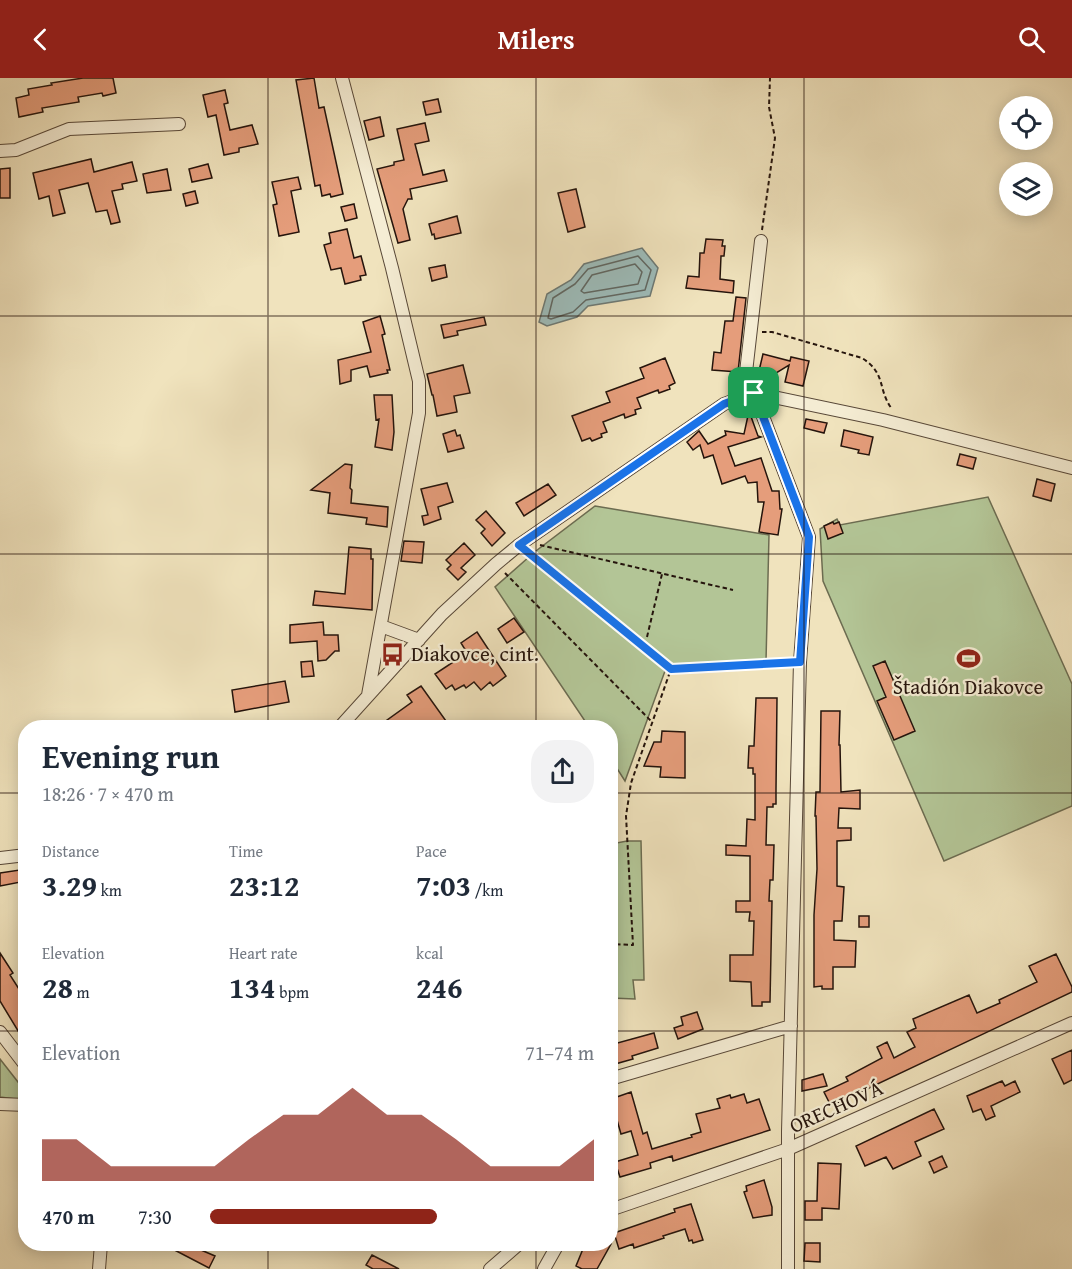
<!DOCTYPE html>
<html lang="en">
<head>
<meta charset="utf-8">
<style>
	body { margin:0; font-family:"Gentium Book Plus",serif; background:#f2f2f3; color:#1f2937; height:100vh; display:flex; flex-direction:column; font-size:22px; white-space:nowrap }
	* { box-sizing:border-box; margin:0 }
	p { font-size:20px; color:#747a83 }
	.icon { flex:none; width:33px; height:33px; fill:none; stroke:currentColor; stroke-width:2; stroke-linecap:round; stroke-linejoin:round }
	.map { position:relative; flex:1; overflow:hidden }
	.details { position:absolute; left:18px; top:642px; width:600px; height:531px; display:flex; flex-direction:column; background:#fff; border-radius:24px; box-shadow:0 3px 15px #0003 }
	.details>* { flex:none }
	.buttons { position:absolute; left:999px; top:18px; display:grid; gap:12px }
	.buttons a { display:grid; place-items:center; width:54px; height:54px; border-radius:50%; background:#fff; box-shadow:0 3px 15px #0003; font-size:30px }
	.pin { position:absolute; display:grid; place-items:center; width:51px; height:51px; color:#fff; margin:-26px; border-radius:12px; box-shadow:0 3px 9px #0006 }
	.round { display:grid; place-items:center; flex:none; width:63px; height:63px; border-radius:24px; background:#f2f2f3 }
	.head { display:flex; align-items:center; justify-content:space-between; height:102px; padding:0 24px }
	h1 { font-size:33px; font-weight:800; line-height:45px }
	.stats { display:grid; grid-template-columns:repeat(3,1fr); gap:9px; height:102px; padding:6px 24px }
	.stats div { display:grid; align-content:center }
	.stats b { font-size:30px; font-weight:800 }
	.stats small { font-size:16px; font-weight:400 }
	.stats p { font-size:16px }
	.chart { height:168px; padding:12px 24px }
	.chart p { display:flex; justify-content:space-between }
	.chart svg { width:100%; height:108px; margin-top:6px; fill:#8f2418; opacity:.7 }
	ul { padding:0 24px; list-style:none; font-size:20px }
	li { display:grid; grid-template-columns:96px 72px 1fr; align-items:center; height:45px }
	li i { height:15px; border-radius:8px; background:#8f2418 }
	header { display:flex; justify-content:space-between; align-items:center; height:78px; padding:0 24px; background:#8f2418; color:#fff; font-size:27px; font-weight:800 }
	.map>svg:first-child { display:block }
	.green { fill:#b3c596; stroke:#6c6c51; stroke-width:1.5 }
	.water { fill:#9dbcba; stroke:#6d7974; stroke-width:1.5 }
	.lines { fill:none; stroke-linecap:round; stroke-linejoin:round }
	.shore { stroke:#616863; stroke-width:1.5 }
	.building { fill:#e59d7b; stroke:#25140c; stroke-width:1.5 }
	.minor-casing { stroke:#584838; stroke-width:14 }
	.path { stroke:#25140c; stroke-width:2; stroke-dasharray:4.5 3; stroke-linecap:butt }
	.minor { stroke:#f5edd4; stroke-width:12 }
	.route-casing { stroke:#fff; stroke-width:12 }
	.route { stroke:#1a73e8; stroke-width:8 }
	.grid { fill:none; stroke:#25140c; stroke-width:1.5; stroke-opacity:0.55 }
	.labels { text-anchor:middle; stroke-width:4.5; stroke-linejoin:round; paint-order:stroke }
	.poi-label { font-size:21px; fill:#25140c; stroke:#f5edd4; text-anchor:start }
	.street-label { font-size:21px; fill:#25140c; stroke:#f5edd4 }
</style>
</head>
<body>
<header><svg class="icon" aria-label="back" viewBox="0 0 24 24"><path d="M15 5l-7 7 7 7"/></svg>Milers<svg class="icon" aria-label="search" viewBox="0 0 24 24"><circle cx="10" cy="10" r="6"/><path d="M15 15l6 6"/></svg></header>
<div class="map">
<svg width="1072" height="1191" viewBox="0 0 1072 1191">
	<rect width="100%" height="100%" fill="#f0e3bd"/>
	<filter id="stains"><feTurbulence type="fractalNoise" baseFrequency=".00333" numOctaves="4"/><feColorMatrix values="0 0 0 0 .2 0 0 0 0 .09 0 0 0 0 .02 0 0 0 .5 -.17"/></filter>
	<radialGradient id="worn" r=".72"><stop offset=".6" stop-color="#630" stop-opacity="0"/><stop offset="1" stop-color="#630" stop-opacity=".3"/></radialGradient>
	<path class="green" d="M988,419L1072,606V728L944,783L823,503L820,451L837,441L840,447Z
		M595,428L769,457L766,583L672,587L532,476Z
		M529,479L639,568L665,593L625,703L611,681L610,650L589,649L495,509Z
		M627,763H641L644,902H633L635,921L611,920V766Z
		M0,981L18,1004L24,997L25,1000V1019L23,1022L0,1019Z"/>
	<path class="water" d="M642,170L658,190L650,218L588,228L577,239L547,248L539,244L547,216L571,202L584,186Z"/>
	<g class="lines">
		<path class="shore" d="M638,178L651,192L645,212L586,222L573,234L551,241L548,240L553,220L575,206L588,191Z
			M635,186L642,194L638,206L584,215L581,213L592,197Z"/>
	</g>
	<path class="building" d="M83,0H113L116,15L103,18L102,15L78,19L79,24L42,30L43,34L19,39L16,20L29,17L28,11L52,7L51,5Z
		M314,0L319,30L324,29L343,116L331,119L330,116L322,118L320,107L315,108L296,2Z
		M225,12L228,25L224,26L230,52L252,47L258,66L239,70V74L224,77L216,37L208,39L203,17Z
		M438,21L441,34L426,37L423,24Z
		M380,39L384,58L369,62L364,43Z
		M425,45L429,63L415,66L423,97L444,92L447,103L410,111L412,121H408L403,131L410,162L398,165L377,91L394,87V84L404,82L397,51Z
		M91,81L94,94L132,84L137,103L122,106L123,111L112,113L120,144L111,146L107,132L96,134L88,105L59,112L65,135L53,138L49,118L39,121L33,95Z
		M208,86L212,100L192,104L189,91Z
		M10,90V120H0V91Z
		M167,91L171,112L147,115L143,96Z
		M298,99L301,111L291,113L299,154L279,158L273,127L277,126L272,104Z
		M576,111L585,149L568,154L558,115Z
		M195,113L198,125L186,128L183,116Z
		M354,126L357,140L345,143L341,129Z
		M457,138L461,155L435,161L434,156L432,157L429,146Z
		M347,151L354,180L361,178L366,197L360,198L361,202L345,206L341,190L331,192L324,167L331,165L329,155Z
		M706,161L723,162L722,168H725L724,178H721L720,201L734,203L733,215L686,210L688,198L699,199L700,175H704Z
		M445,187L447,199L432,203L429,190Z
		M736,219L746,220L738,294L712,292L714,274L721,275L725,243H733Z
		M380,238L385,256L382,257L390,292H387L388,295L370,299L367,288L351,292V303L340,306L338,282L371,274L363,244Z
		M484,239L486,247L457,253L458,257L444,260L441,247Z
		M763,276L790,283L791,279L809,283L803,308L785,304L789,287L768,300L758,297Z
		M665,280L675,305L669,308L670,311L659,315L658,312L637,320L641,330L635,332L636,336L625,340L624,336L603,344L607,354L601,356L602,359L592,363L590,360L582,363L572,338L610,324L606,314L644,300L640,290Z
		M463,287L470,315L454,318L457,334L437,338L433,317H432L427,296Z
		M374,317H392L394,354L392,372L375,369L379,341L376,342Z
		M749,333L758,358L761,359L728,369L735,388L761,380L772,413H779L780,431H782L778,457L759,454L764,424H758L757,404L748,405L745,398L722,406L713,377L704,380L700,367L693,372L687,364L699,353L708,366L726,357L725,353L744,356Z
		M806,341L827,345L824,355L804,350Z
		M455,352L457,358L460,357L464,370L448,374L443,356Z
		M844,352L873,359L869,377L858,375L859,372L841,368Z
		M960,376L976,380L973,391L957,387Z
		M345,386L352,387L350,410L352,412L351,425L388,429L387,449L366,446L367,440L328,435L330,415L311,412Z
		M1037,401L1055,406L1051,423L1033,418Z
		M447,405L453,424L438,429L441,441L424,447L422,438L428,437L421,411Z
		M548,406L556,417L524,438L516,425Z
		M486,433L505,455L492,468L481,455L485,451L476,442Z
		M833,444L834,446L839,444L843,455L828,461L824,448Z
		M404,463L424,464L422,485L401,483Z
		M464,465L475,477L461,490L466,494L458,502L447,491L451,487L446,482Z
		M349,469L371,471V481H373L372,532L313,527L315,513L345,516Z
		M514,540L524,554L507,565L498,551Z
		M323,544L324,557H338L339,573H335L326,582L318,583L317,563L290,565V547Z
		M477,554L506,598L493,608L490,604L481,612L474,604L466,610L464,607L455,612L452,607L446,611L435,596L464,577L463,575L466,573L461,565Z
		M312,583L314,598L302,599L301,584Z
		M885,583L915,653L894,662L877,623L886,619L873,588Z
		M285,603L289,624L235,634L232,612Z
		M421,608L451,650H376L412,624L407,617Z
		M756,620H777L776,711V726H773V729H767L766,767H774L773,802H770L769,823H772L770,924H762V928H752L751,904L730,903V877H753L754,843H749L750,834H736V823H750V778L726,777V767L746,768L747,741L755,742V696H753V690H748L749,668H754Z
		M821,633H840L839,667H840L841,714L860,712V731L839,730L838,750H851V762L837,763V808L844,809L842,843H834V862L856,863L855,889H833V911H822V908L814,909V837L817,791L816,738H815L816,714H820Z
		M662,653L685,654V700L660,699L661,689L644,688L654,664H661Z
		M26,791V803L0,808V795Z
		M859,838H869V849H859Z
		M0,875L13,895L10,897L26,922V966L0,923Z
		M1056,876L1072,909V914L831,1028L824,1014L848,1003L846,999L882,980L877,969L887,964L894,980L915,969L907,954L916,950L913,941L969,917L977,935L1000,925L999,922L1037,904L1029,888Z
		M697,934L703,951L678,961L674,950L683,947L681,939Z
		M654,955L658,970L632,978L633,981L615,986L613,982L610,983V967Z
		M1072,972V1002L1064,1006L1052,981Z
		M823,996L827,1008L802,1013V1002Z
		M1002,1003L1005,1008L1015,1003L1020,1014L991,1028L995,1038L986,1042L981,1031L973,1034L967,1018Z
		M631,1014L643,1056L647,1054L652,1071L692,1059L691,1057L701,1054L696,1036L720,1030L717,1021L730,1017L731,1020L744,1016L747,1025L759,1021L770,1052L673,1083L672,1078L650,1085L651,1090L620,1099L615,1084L638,1077L631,1053L621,1056L611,1021Z
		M934,1031L944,1051L915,1064L921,1078L893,1091L886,1079L865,1088L856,1068Z
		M942,1078L947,1089L934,1095L929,1084Z
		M818,1085L841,1086L839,1131L822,1130V1142H805V1123H817Z
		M764,1102L772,1129V1137L753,1140L744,1114L747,1113L746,1108Z
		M691,1126L703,1162L693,1165L692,1162L689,1163L685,1151L663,1158L664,1160L634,1170L633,1166L619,1171L614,1155L675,1134L674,1131Z
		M805,1165H820V1184L804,1183Z
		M163,1166H187L215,1178L209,1190Z
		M585,1166H611L597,1191H582L576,1188Z
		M372,1177L399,1191H373L366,1187Z"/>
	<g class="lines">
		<defs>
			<path id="minor" d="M342,0L392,190L419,303V335L368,617
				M0,73L16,72L69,51L179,46
				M761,163L745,303L754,315L809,459L800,584L788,1054V1191
				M381,548L419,562
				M339,650L442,536L496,486L519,467L724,326L754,315L883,342L1072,390
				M0,780L26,777
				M0,954L26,988
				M610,1001L791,948
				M0,1026L26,1027
				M610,1132L788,1071L1072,945
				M99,1191L101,1166
				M490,1191L519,1166
				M544,1191L558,1166"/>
		</defs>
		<use href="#minor" class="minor-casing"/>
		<path class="path" d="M762,152L775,60L769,29L770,0
			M762,254H772L862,280C887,296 877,311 892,331
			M540,467L733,512
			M528,475L671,591L631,705L626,738L633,867L610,866
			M505,495L652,644
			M647,559L662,496
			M671,591L788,586"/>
		<use href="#minor" class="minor"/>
	</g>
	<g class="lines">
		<defs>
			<path id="route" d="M754,315L809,459L800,584L671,591L519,467L724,326Z"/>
		</defs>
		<use href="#route" class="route-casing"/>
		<use href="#route" class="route"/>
	</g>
	<path class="grid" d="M268,0V650M536,0V650M804,0V1191M0,238H1072M0,476H1072M0,715H26M610,715H1072M0,953H26M610,953H1072M268,1166V1191M536,1166V1191"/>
	<defs>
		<symbol id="bus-bare" viewBox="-9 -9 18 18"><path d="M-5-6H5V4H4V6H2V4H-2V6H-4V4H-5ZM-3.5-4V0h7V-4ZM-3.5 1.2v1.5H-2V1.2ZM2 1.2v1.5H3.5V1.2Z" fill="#8f2418" stroke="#f5edd4" stroke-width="2.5" paint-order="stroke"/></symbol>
		<symbol id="stadium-bare" viewBox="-9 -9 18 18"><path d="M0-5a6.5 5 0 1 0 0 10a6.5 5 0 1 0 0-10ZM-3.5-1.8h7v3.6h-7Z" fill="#8f2418" stroke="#f5edd4" stroke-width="2.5" paint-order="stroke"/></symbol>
	</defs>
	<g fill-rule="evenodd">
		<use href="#bus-bare" x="376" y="560" width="33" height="33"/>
		<use href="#stadium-bare" x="952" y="564" width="33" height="33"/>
	</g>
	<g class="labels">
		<g class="poi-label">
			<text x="411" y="583">Diakovce, cint.</text>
			<text x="968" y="616" text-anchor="middle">Štadión Diakovce</text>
		</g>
		<g class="street-label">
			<text transform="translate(836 1029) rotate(-24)" y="7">ORECHOVÁ</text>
		</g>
	</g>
	<rect width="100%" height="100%" filter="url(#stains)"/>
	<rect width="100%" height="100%" fill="url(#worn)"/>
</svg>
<div class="buttons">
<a><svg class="icon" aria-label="locate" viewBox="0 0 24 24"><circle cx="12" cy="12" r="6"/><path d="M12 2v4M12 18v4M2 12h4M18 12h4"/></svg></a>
<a><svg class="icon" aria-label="layers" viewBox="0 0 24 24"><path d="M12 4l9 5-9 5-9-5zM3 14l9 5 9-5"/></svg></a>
</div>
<div class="pin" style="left:754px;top:315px;background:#1e9e55"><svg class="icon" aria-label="arrive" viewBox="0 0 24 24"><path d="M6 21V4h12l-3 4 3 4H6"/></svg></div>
<section class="details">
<div class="head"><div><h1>Evening run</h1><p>18:26 · 7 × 470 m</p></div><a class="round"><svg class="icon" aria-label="share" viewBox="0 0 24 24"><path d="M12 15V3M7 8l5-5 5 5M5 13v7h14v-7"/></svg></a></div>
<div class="stats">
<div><p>Distance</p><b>3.29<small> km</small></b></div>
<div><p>Time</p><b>23:12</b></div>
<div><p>Pace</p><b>7:03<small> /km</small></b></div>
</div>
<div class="stats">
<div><p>Elevation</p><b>28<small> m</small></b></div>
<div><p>Heart rate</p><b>134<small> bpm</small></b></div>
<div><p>kcal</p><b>246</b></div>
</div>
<div class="chart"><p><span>Elevation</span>71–74 m</p>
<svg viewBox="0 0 160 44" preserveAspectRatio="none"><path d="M0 44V27L10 27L20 38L30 38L40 38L50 38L60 27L70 17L80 17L90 6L100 17L110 17L120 27L130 38L140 38L150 38L160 27V44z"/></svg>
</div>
<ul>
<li><b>470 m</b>7:30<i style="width:59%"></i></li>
</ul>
</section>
</div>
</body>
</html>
